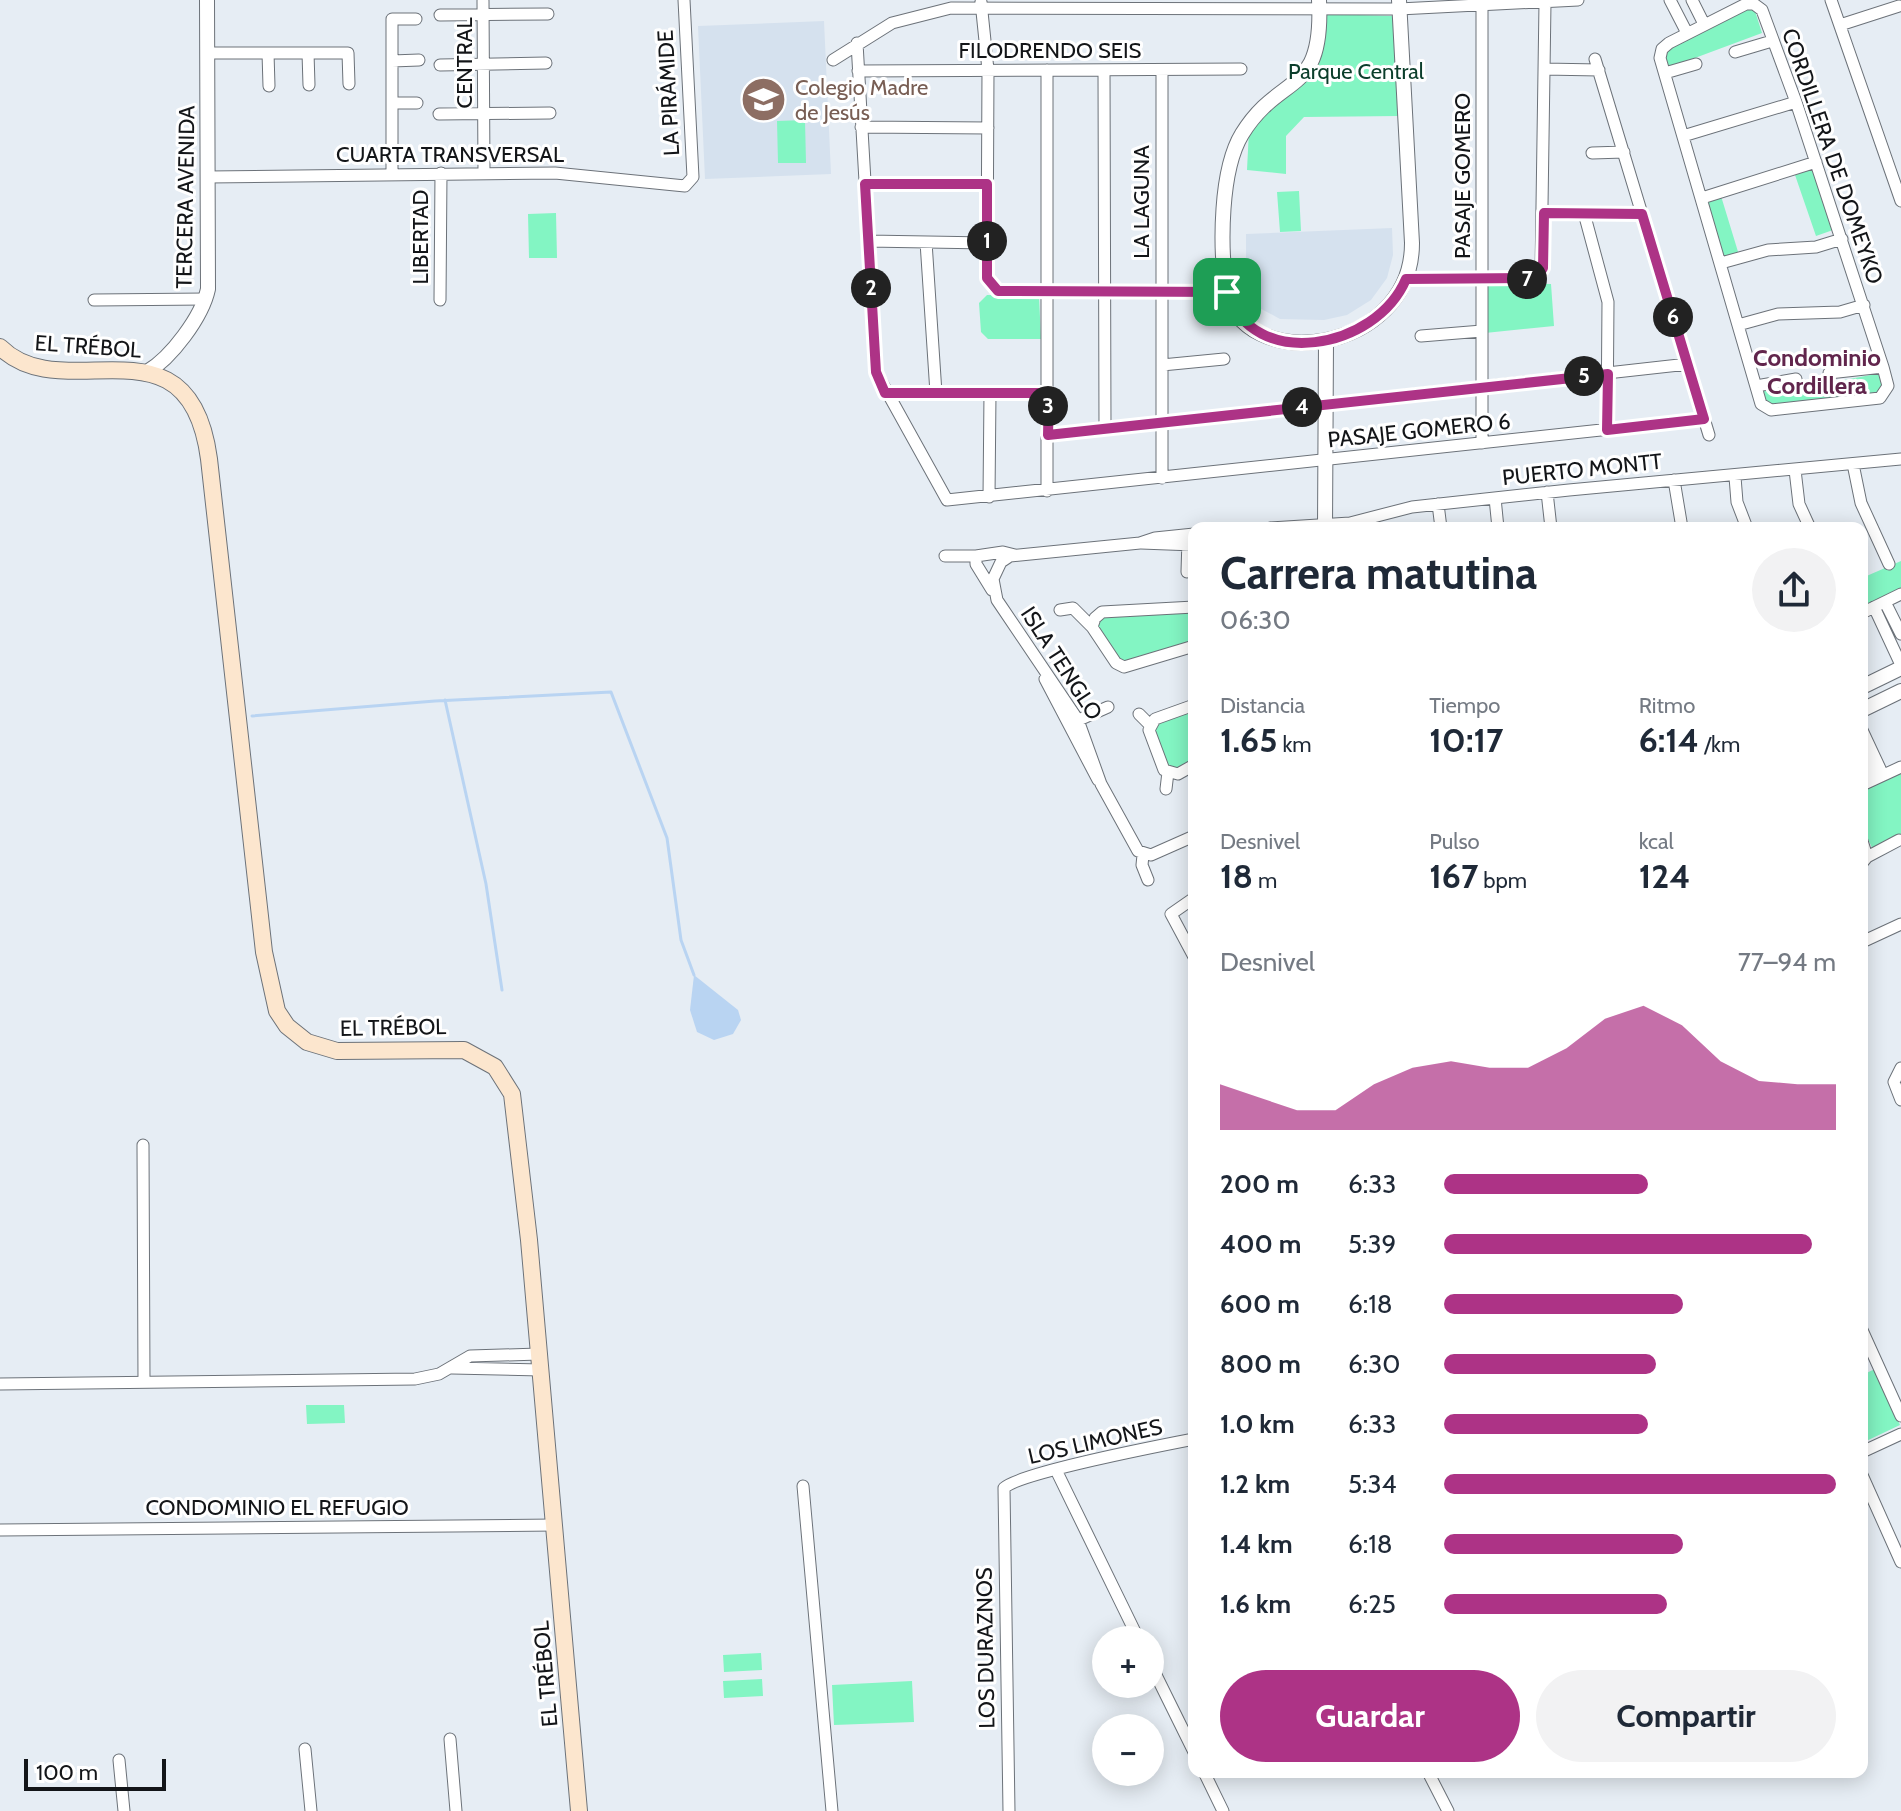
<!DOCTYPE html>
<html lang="es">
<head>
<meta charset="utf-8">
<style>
	body { margin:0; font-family:Cabin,sans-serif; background:#f2f2f3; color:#1f2937; height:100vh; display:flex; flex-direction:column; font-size:30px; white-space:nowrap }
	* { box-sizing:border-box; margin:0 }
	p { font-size:26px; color:#747a83 }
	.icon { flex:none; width:44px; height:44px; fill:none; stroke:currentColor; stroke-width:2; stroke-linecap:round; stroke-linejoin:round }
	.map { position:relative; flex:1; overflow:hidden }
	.panel { position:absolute; left:1188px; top:522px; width:680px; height:1256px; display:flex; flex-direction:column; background:#fff; border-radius:16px; box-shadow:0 4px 20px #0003 }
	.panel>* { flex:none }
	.fabs { position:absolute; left:1092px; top:1626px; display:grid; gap:16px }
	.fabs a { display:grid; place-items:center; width:72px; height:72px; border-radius:50%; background:#fff; box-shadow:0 4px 20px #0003; font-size:40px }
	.scale { position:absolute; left:24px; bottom:20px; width:142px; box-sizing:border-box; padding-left:8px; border:4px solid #131518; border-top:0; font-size:22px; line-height:28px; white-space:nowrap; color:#131518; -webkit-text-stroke:6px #fff; paint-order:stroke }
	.pin { position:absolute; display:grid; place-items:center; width:68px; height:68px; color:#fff; margin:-34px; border-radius:16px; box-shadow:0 4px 12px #0006 }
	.km { position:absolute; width:40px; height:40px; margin:-20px; border-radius:50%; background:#222; color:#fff; font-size:22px; line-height:40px; text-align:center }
	.round { display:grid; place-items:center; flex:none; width:84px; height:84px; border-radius:42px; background:#f2f2f3 }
	.head { display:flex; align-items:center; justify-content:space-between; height:136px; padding:0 32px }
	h1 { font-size:44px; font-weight:800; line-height:60px }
	.figures { display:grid; grid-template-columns:repeat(3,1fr); gap:12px; height:136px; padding:8px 32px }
	.figures div { display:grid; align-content:center }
	.figures b { font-size:34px; font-weight:800 }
	.figures small { font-size:22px; font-weight:400 }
	.figures p { font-size:22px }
	.chart { height:224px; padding:16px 32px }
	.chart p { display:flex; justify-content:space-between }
	.chart svg { width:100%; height:144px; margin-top:8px; fill:#ad3386; opacity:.7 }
	.button { display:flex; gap:16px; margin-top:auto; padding:16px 32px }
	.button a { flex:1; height:92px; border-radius:48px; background:#ad3386; color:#fff; font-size:32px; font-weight:800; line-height:92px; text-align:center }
	.button a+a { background:#f2f2f3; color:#1f2937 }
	ul { padding:0 32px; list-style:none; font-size:26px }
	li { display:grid; grid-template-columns:128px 96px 1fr; align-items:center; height:60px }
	li i { height:20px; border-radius:10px; background:#ad3386 }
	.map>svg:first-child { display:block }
	.built { fill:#d5e1ee }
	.green { fill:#83f5c3 }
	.water { fill:#b9d4f2 }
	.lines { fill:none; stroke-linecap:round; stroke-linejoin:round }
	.stream { stroke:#b9d4f2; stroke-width:3 }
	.minor-casing { stroke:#6c7279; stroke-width:13 }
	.tertiary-casing { stroke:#6c7279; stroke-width:16 }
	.secondary-casing { stroke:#6c7279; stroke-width:18 }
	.minor { stroke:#fff; stroke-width:11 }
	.tertiary { stroke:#fff; stroke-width:14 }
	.secondary { stroke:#fce6ce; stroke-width:16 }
	.route-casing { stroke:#fff; stroke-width:16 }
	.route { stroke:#ad3386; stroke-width:10 }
	.labels { text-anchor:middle; stroke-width:6; stroke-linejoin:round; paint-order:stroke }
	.street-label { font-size:22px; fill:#131518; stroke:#fff }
	.park-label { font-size:22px; fill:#0b3e2b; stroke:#fff }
	.education-label { font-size:22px; fill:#785e54; stroke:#fff; text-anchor:start }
	.neighbourhood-label { font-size:24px; font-weight:bold; fill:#61254c; stroke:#fff }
</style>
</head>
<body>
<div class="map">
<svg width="1901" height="1811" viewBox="0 0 1901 1811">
	<rect width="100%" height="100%" fill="#e6edf4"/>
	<path class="built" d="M824,21L831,174L705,179L698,26Z
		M1392,228L1393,255L1387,278L1371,300L1347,315L1324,320L1280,319L1256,306L1246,288V234Z"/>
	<path class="green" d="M1744,7L1755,11L1762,33L1668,68L1665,58L1668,50Z
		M1323,14L1394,16L1399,116L1304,117L1286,136V174L1247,170L1249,130C1293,85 1322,85 1323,14Z
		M805,120L806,163H778L777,121Z
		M1812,169L1833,230L1816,236L1795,175Z
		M1299,191L1301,231L1280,232L1277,192Z
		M1721,196L1739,255L1723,257L1707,204L1708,199Z
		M556,213L557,258H529L528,214Z
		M1494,283L1551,284L1554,326L1485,333V287Z
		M987,295L1039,296L1041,339H988L981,332L979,303Z
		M1881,373L1885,386L1882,393L1766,406L1760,388L1839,381Z
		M1901,561V588L1862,607V578Z
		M1187,611L1194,626V643L1121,664L1096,623L1103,616Z
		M1194,709V758L1177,768L1167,766L1154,733L1155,724Z
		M1901,771V835L1873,850L1862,826V790Z
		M1875,1369L1900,1425L1862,1443V1375Z
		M306,1405H344L345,1423L307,1424Z
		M761,1653L762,1670L724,1672L723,1655Z
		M762,1679L763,1696L724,1698L723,1681Z
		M912,1681L914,1722L834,1725L832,1685Z"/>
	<path class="water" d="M694,975L738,1010L741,1020L733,1034L714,1040L697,1032L690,1010Z"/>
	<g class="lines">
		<path class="stream" d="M445,700L486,884L502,990
			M252,716L435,701L611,692L667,838L681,940L694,975"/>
		<defs>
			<path id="minor" d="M1670,0L1687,33
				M1692,0L1704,24
				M1831,0L1901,201
				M483,1L484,173
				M981,2L988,70L987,278L998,291L1227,292
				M1746,4H1754L1762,10L1796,102L1883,367L1888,386L1880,398L1771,410L1761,404L1660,58L1662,49L1669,43Z
				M440,15L548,14
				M1840,25L1899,6
				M857,43L876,372L947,500L1704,419
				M1735,52L1772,41
				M207,53H348L349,84
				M268,53L269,86
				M308,53L309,85
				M1595,59L1709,435
				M833,60L892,23L951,8L1399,9L1578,0
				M392,61L419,60
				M440,65L546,63
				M1544,69L1599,70
				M1104,70L1105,428
				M1162,70V478
				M858,71L1241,69
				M1665,73L1696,64
				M392,103H417
				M439,114L550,113
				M861,127L988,128
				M1683,136L1796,102
				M1592,153L1624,152
				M392,174V19H416
				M208,177L555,173L685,186L693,177L684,0
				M865,184H987
				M1702,198L1816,162
				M1544,213L1642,214
				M1584,213L1608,302L1607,430
				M868,241L987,243
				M926,242L936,393
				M1721,263L1768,250L1816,247L1842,239
				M1406,279H1531L1541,274L1545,3
				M94,300L206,299
				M440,300L441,173
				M1738,325L1778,314L1840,312L1864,305
				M1421,336L1482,331
				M1162,365L1224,359
				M1829,373L1883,367
				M1756,386L1796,379
				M885,393H1049
				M1048,435L1688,364
				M1482,443V6
				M1853,464L1861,503L1889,564
				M1795,470L1799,504L1810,528
				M1735,477L1737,502L1747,528
				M1674,480L1682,528
				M1047,491V70
				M1547,492L1551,528
				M989,497L990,393
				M1495,498L1498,528
				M1438,504L1441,528
				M1270,528L1350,523L1412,507L1569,490L1901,459
				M1194,534L1155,538L1140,543L1010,556L1001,562L993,579L997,600L1078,720L1101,784L1138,851L1151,855L1194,836
				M1141,543L1194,545
				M945,556H976
				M1187,572L1188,539
				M992,590L976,564V556L1003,552L1015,555
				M1885,602L1901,634
				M1194,607L1102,612L1095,618L1092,627L1116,663L1124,667L1194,646
				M1874,607L1901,665
				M1060,610L1073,608L1092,627
				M1862,613L1901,594
				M1045,679L1098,780
				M1194,705L1155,719L1149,730L1164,770L1178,774L1194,765
				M1139,714L1150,725
				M1072,723L1108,707
				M1862,730L1883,775
				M1862,753L1874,779
				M1862,785L1901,767
				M1166,789L1168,772
				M1862,841L1867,857
				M1143,855L1142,865L1148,880
				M1862,863L1867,857L1899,840
				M1194,898L1171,914L1194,957
				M1862,942L1901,924
				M1901,1068L1894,1082L1901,1100
				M143,1145L144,1382
				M1862,1330L1901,1416
				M452,1368L541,1370
				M0,1384L415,1379L439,1374L470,1356L539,1354
				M1862,1452L1901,1434
				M1056,1470L1139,1640
				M1862,1475L1901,1562
				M803,1486L832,1811
				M0,1530L555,1525
				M1150,1663L1194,1752
				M450,1739L456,1811
				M305,1749L311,1811
				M119,1760L124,1811
				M1204,1772L1223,1811
				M1428,1772L1448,1811
				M1009,1811L1004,1488C1019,1473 1163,1445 1194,1439"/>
			<path id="tertiary" d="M1319,0C1324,98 1281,71 1242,134C1220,170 1220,246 1226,288C1240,376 1412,355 1412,243L1399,0
				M147,372C171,358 202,317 208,289L207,0
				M1325,528L1326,341
				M1862,687L1901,668
				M1862,710L1901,691"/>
			<path id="secondary" d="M0,347C64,411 189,308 209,459L264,952L277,1011L287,1026L307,1042L337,1051L464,1050L495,1067L512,1094L529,1240L579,1811"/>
		</defs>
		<use href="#minor" class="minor-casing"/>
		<use href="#tertiary" class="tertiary-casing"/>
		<use href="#secondary" class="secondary-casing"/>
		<use href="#minor" class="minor"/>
		<use href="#tertiary" class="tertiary"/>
		<use href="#secondary" class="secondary"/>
	</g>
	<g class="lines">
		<defs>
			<path id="route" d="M865,184H987V278L998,291L1227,292C1253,372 1376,350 1406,279L1537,278L1543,268L1544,213L1642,214L1704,419L1607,430L1608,374L1048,435L1049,393H885L876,372Z"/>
		</defs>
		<use href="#route" class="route-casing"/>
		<use href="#route" class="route"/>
	</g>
	<defs>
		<symbol id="school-disc" viewBox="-11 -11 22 22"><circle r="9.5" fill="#8d6e63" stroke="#fff"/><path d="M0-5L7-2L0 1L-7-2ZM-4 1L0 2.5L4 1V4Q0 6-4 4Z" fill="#fff"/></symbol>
	</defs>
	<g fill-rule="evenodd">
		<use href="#school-disc" x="738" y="74" width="51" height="51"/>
	</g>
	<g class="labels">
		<g class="street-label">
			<text x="1050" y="58">FILODRENDO SEIS</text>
			<text transform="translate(464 63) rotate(-90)" y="8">CENTRAL</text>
			<text transform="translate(668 93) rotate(-93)" y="8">LA PIRÁMIDE</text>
			<text x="450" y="162">CUARTA TRANSVERSAL</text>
			<text transform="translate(1833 156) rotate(71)" y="8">CORDILLERA DE DOMEYKO</text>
			<text transform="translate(1462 176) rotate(-90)" y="8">PASAJE GOMERO</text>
			<text transform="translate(185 197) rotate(-89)" y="8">TERCERA AVENIDA</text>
			<text transform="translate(1141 202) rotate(-90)" y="8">LA LAGUNA</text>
			<text transform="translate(420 237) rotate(-90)" y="8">LIBERTAD</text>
			<text transform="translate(88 346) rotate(4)" y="8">EL TRÉBOL</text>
			<text transform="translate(1419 430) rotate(-6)" y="8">PASAJE GOMERO 6</text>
			<text transform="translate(1582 469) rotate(-6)" y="8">PUERTO MONTT</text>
			<text transform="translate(1062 663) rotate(57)" y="8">ISLA TENGLO</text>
			<text transform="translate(393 1027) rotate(-1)" y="8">EL TRÉBOL</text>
			<text transform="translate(1095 1441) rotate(-13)" y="8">LOS LIMONES</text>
			<text x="277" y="1515">CONDOMINIO EL REFUGIO</text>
			<text transform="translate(985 1648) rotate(-91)" y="8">LOS DURAZNOS</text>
			<text transform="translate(545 1674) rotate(-95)" y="8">EL TRÉBOL</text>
		</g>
		<g class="park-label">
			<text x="1356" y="79">Parque Central</text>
		</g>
		<g class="education-label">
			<text x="795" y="95">Colegio Madre<tspan x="795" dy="25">de Jesús</tspan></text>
		</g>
		<g class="neighbourhood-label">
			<text x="1817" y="366">Condominio<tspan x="1817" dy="28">Cordillera</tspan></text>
		</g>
	</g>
</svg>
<div class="fabs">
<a>+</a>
<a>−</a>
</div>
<div class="scale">100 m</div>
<div class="pin" style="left:1227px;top:292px;background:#1e9e55"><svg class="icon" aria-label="arrive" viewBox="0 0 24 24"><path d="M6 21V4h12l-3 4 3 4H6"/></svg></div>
<b class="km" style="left:987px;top:241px">1</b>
<b class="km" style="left:871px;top:288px">2</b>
<b class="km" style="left:1048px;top:406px">3</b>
<b class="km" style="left:1302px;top:407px">4</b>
<b class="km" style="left:1584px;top:376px">5</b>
<b class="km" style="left:1673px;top:317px">6</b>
<b class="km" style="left:1527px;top:279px">7</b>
<section class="panel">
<div class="head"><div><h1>Carrera matutina</h1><p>06:30</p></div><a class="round"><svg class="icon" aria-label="share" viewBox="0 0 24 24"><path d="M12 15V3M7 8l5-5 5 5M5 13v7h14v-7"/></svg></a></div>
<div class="figures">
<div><p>Distancia</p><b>1.65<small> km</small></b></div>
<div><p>Tiempo</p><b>10:17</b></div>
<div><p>Ritmo</p><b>6:14<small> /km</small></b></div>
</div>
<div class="figures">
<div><p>Desnivel</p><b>18<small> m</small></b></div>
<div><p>Pulso</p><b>167<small> bpm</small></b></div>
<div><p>kcal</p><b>124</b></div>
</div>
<div class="chart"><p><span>Desnivel</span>77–94 m</p>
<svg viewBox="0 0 160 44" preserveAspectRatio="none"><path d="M0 44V30L10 34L20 38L30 38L40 30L50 25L60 23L70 25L80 25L90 19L100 10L110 6L120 12L130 23L140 29L150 30L160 30V44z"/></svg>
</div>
<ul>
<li><b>200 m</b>6:33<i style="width:52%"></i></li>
<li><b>400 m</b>5:39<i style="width:94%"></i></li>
<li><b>600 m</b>6:18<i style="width:61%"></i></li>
<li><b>800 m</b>6:30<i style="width:54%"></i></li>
<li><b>1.0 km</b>6:33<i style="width:52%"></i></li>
<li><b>1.2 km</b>5:34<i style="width:100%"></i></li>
<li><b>1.4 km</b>6:18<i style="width:61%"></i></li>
<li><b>1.6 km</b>6:25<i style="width:57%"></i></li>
</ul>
<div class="button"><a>Guardar</a><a>Compartir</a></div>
</section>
</div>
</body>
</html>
